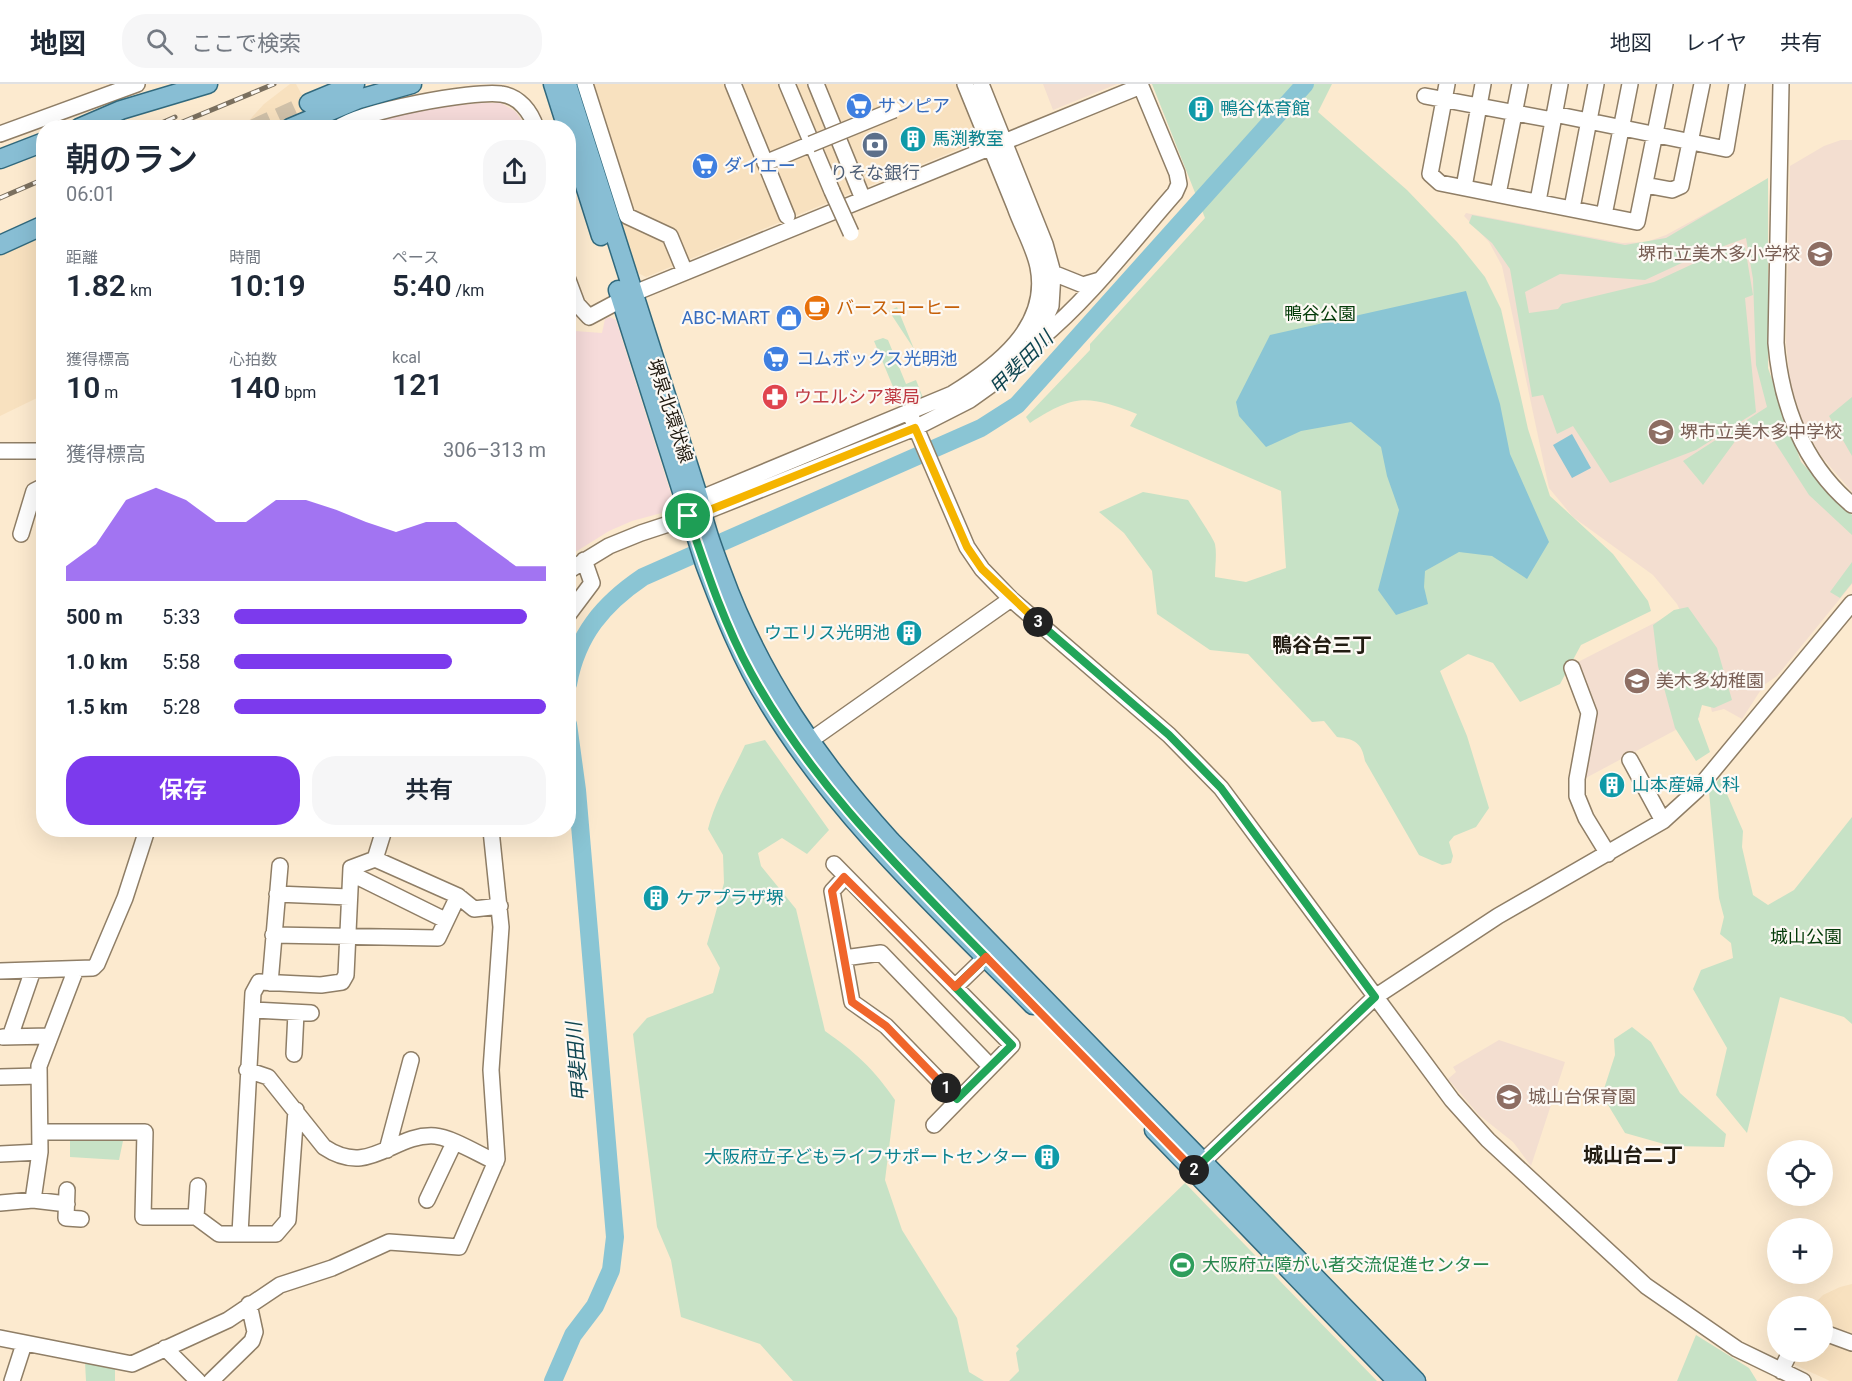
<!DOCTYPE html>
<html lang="ja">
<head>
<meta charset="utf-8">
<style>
	body { margin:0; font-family:Roboto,"Noto Sans JP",sans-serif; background:#f6f6f7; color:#1f2937; height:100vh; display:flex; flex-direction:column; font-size:22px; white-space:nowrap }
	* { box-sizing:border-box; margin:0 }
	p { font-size:20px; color:#747a83 }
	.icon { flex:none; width:33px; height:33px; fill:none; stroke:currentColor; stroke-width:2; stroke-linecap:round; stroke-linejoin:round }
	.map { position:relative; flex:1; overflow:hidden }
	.drawer { position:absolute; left:36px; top:36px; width:540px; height:717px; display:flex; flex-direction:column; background:#fff; border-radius:24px; box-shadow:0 6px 24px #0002 }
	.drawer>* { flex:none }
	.fabs { position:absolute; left:1767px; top:1056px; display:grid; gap:12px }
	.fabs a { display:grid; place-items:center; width:66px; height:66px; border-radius:50%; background:#fff; box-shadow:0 6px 24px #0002; font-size:30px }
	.pin { position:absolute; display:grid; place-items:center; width:51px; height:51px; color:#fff; margin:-26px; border:3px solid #fff; border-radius:50%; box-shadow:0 2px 6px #0007 }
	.km { position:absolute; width:30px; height:30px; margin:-15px; border-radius:50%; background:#222; color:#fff; font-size:16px; line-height:30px; text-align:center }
	.round { display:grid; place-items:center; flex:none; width:63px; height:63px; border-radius:24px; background:#f6f6f7 }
	.headline { display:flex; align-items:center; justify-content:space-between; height:102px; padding:0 30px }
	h1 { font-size:33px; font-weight:600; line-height:45px }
	.metrics { display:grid; grid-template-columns:repeat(3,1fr); gap:9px; height:102px; padding:6px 30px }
	.metrics div { display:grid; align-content:center }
	.metrics b { font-size:30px; font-weight:600 }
	.metrics small { font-size:16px; font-weight:400 }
	.metrics p { font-size:16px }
	.chart { height:168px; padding:12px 30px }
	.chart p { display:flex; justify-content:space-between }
	.chart svg { width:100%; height:108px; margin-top:6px; fill:#7c3aed; opacity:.7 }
	.button { display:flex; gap:12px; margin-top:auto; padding:12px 30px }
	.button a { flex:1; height:69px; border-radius:24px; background:#7c3aed; color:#fff; font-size:24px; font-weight:600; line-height:69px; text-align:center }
	.button a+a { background:#f6f6f7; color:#1f2937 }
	ul { padding:0 30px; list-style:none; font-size:20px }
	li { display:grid; grid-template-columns:96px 72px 1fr; align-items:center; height:45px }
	li i { height:15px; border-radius:8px; background:#7c3aed }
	header { display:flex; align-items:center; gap:36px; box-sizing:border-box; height:84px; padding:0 30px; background:#fff; border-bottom:2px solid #e0e1e3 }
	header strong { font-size:28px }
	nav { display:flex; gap:33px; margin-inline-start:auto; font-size:21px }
	.search { width:420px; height:54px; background:#f6f6f7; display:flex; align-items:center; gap:15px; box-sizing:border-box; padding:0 21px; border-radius:24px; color:#747a83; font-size:22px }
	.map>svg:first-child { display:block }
	.built { fill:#f8e1bf }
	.education { fill:#f3ded0 }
	.medical { fill:#f6dbda }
	.green { fill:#c7e2c6 }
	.water { fill:#8ac5d4 }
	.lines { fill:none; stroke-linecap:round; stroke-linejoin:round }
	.river { stroke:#8ac5d4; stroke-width:18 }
	.major-tunnel { stroke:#d0c1a9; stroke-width:18; stroke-dasharray:18 9; stroke-linecap:butt }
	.minor-casing { stroke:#8f7e66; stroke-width:18 }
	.major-casing { stroke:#31697d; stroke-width:21 }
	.minor { stroke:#fff; stroke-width:15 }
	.major { stroke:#88bed4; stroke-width:18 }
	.rail-casing { stroke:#7b705f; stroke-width:5 }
	.rail { stroke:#fdf9f4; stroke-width:3; stroke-dasharray:9; stroke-linecap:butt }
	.minor-bridge-casing { stroke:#8f7e66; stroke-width:18; stroke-linecap:butt }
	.minor-bridge { stroke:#fff; stroke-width:15 }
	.split-1-casing { stroke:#fff; stroke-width:12 }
	.split-2-casing { stroke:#fff; stroke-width:12 }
	.split-3-casing { stroke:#fff; stroke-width:12 }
	.split-4-casing { stroke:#fff; stroke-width:12 }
	.split-1 { stroke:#22a559; stroke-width:8 }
	.split-2 { stroke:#f0652b; stroke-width:8 }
	.split-3 { stroke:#22a559; stroke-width:8 }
	.split-4 { stroke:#f5b400; stroke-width:8 }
	.labels { text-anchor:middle; stroke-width:4.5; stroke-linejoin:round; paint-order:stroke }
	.shop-label { font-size:18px; fill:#366cbe; stroke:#fdf9f4; text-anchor:start }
	.culture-label { font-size:18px; fill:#0d838f; stroke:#fdf9f4; text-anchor:start }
	.service-label { font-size:18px; fill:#4e5e75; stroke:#fdf9f4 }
	.education-label { font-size:18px; fill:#785e54; stroke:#fdf9f4; text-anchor:start }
	.food-label { font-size:18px; fill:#c56008; stroke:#fdf9f4; text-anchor:start }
	.park-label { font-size:18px; fill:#033a08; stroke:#fdf9f4 }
	.health-label { font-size:18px; fill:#be3a42; stroke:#fdf9f4; text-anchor:start }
	.street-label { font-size:18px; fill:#221c12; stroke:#fdf9f4 }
	.leisure-label { font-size:18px; fill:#27864d; stroke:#fdf9f4; text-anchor:start }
	.water-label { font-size:20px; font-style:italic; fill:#0f4550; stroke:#fdf9f4 }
	.neighbourhood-label { font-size:20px; font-weight:bold; fill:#221c12; stroke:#fdf9f4 }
</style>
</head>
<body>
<header>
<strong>地図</strong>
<div class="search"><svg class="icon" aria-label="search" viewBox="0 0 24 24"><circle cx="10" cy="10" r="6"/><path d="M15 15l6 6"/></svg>ここで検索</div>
<nav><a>地図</a><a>レイヤ</a><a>共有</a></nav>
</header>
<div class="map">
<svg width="1852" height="1297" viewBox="0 0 1852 1297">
	<rect width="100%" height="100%" fill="#fceacf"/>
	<path class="built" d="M290,0H296L310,26L271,43L242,44L264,20Z
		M575,0H957L975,48L969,61L646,193L632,186Z
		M43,153V316L37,314L0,332V170Z
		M1852,1200V1297H1830L1780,1274L1781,1268H1822V1222H1812L1823,1211L1840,1203Z"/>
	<path class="education" d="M1043,0H1117L1053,26Z
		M1841,56H1852V408L1821,372L1802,338L1790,297L1786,258L1790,82L1824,62Z
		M1767,96L1766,287L1794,367L1826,412L1852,434V500L1777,592L1764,601L1742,635L1724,625L1712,628L1696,560L1677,520L1653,491L1573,433L1549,404L1502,182L1489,158L1464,132L1466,129L1622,159L1646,158L1666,151Z
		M1668,532L1681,559L1700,633L1582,696L1592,644L1576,579Z
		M1499,956L1565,978L1531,1082L1513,1058L1479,1031L1448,995L1456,988L1453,983Z"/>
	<path class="medical" d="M481,19H501L515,27L527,43L355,44L369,37L442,23Z
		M569,213L577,228L575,247L602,249L605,235L610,233L616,236L671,410L665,428L632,437L609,447L569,472Z"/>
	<path class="green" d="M1152,0H1332L1318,28L1407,106L1457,158L1485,193L1501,225L1528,345L1550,412L1613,470L1648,517L1651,527L1581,561L1560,600L1520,618L1493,579L1468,570L1440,587L1467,652L1489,724L1476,743L1454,752L1449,758L1453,772L1451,779L1442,781L1419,771L1365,677C1362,659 1355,655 1337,653L1324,637L1312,638L1248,570L1210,566L1157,530L1152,487L1124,449L1099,428L1143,408L1188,416C1192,422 1214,455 1215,460C1217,470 1215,482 1215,493L1246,498L1286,484L1281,407L1130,342L1137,330C1087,311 1075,310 1030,339L1026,333L1090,266V260L1205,134Z
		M1768,94V284L1801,378L1852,431V451L1809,411L1765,343L1736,356L1703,401L1683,377L1767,323L1756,281L1753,195L1746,154L1699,171L1645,196L1560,190L1525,208L1529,229L1558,225L1562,220L1654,198L1725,165L1745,163L1753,211L1745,214L1756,328L1696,366L1610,399L1573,342L1557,350L1543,311L1532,313L1510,185L1492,159L1469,139L1472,131L1625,161L1666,154Z
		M897,223L914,265L889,227Z
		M883,254L888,256L906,300L916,296L923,314L901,322L874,257Z
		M1852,313V372L1829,332Z
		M1852,478V499L1840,514L1830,508Z
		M1688,523L1717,564L1732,616L1714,624L1702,621L1698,635L1710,668L1696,677L1675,644L1658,582L1653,541L1674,526Z
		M765,656L829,746L807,770L782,754L758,769L761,782L796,825L825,947C855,968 874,985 895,1016L885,1096L902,1146L957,1234L969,1288L984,1297H793L760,1260L681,1233L671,1176L657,1143L633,950L647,934L713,909L720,884L707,860L724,799L723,771L708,745C715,716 733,688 745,661Z
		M1720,694L1743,747L1742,763L1753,811L1768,821L1794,806L1852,733V940L1844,933L1780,913L1747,1049L1716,1011L1727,964L1693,905L1701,886L1733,874L1731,859L1720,850L1724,833L1719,814L1709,708Z
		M1632,943L1651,958L1680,1009L1726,1050L1724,1063L1671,1062L1625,1049L1602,1011L1615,971L1614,955Z
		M124,1052L119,1076L70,1073V1053Z
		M1185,1099L1377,1297H1009L1019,1287L1016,1269L1019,1265L1016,1262Z
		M1696,1251L1749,1284L1757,1297H1677Z
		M85,1278L115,1282V1297H86Z"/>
	<path class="water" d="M1466,207L1500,320L1510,370L1549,458L1527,495L1492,472L1459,468L1425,487L1424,503L1428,520L1396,531L1378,506L1399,426L1387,392L1381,363L1351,338L1301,347L1266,363L1239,332L1236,318L1270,251Z
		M1572,350L1591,384L1572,394L1553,361Z"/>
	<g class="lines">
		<path class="river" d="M568,600C577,551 603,520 643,493L981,344L1017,321L1305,0
			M553,1297L573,1251L595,1222L611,1186L615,1153L577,706L568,640"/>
		<path class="major-tunnel" d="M254,44L309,19"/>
		<defs>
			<path id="minor" d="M585,0L627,132L670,152L685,188
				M733,0L787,132
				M787,0L832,107
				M816,0L863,115
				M1447,0L1430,90L1440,99L1637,138L1665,0
				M1781,0L1776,259C1781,320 1803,380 1852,421
				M1425,12L1553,36
				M1554,30L1726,65L1737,0
				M338,44C361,27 473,6 501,10C519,12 531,28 536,44
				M0,50L137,0
				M765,79L811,60
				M1645,101L1672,106L1681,102L1702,0
				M1464,103L1483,0
				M1498,110L1520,0
				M1538,117L1560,0
				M1572,124L1596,0
				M1604,131L1630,0
				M1053,189L1083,201L1100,196
				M568,196L577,220L589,233L632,210L1141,2
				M1039,256C1090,214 1131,159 1175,109L1179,100L1177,89L1140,0
				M910,330L967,463L982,485L1011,515L1169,651L1221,704L1452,1016L1488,1056L1646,1202L1737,1265L1803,1297
				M0,367H44
				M693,425L699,415L952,310C996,283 1050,243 1038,183C1034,163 1022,143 1015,123C998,82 982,41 965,0
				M21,450L34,407L44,402
				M568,487L609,462L641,449L702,429L915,344L970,316L998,296L1033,262L1051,222L1053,189L1045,160L981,0
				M568,531L592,499L584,476
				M1572,584L1589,629L1577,695V712L1586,734L1608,770
				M801,663L1011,515
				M1630,676L1663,737
				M375,775L458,812L474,825L500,822
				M834,780L1012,961L934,1041
				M351,793L360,794L445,836
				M845,793L832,807L852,918L886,942L957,1015
				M277,810L349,813
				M273,851L438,854L458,812
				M844,874L881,869L990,982
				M0,887L93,884L97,880L125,814L147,746
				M270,899L280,782
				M955,903L986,873
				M252,926L311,929
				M3,953L50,952
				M10,953L33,886
				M294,970L296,929
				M247,986L268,993L324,1063C370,1094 393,1049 435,1052C451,1053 480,1071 496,1078
				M0,993L39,992
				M40,1048H145L143,1133H196L219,1150H276L288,1136L296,1026
				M387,1066L411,976
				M0,1070L40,1068
				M1195,1085L1375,913L1498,832L1663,737L1697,706L1852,519
				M67,1106L66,1134L81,1135
				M33,1116L40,1068L39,982L76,885
				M427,1116L454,1059
				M0,1119L33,1116L67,1120
				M196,1133L198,1102
				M240,1150L253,909L259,898L321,901L342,898L346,891L351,784L375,775L384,746
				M1822,1248L1852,1259
				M0,1254L132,1280L228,1236L280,1201L332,1184L389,1158L459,1163L497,1075L491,986L501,843L491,746
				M165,1264L198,1297
				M1781,1287L1790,1268
				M12,1297L24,1260
				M211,1297L252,1257L255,1248L249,1220"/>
			<path id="major" d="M553,0L567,44
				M567,0L699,415C704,441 713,465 722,489C759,591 818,677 891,757L1416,1297
				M309,19L355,0
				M79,44L121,26L208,0
				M290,44L359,15L412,0
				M568,48L601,152
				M0,75L44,58
				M0,161L44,141
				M618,206L705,480C723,528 742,576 769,620C839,735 939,826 1033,921
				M1154,1046L1397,1297"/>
		</defs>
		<use href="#minor" class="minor-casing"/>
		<use href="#major" class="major-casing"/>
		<use href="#minor" class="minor"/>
		<use href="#major" class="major"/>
		<defs>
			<path id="rail" d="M150,44L175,33
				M168,44L274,0
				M0,114L44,95"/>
		</defs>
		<use href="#rail" class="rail-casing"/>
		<use href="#rail" class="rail"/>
		<defs>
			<path id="minor-bridge" d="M811,60L894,26
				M832,107L851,149"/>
		</defs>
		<use href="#minor-bridge" class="minor-bridge-casing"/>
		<use href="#minor-bridge" class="minor-bridge"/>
	</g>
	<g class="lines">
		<defs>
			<path id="split-1" d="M688,432C706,485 724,540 751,589C812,700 899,784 986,873L955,903L1012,961L957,1015L946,1004"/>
			<path id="split-2" d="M946,1004L886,942L852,918L832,807L844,793L955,903L986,873L1194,1086"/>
			<path id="split-3" d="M1038,538L1169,651L1221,704L1375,913L1194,1086"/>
			<path id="split-4" d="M688,432L702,429L915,344L967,463L982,485L1038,538"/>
		</defs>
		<use href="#split-1" class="split-1-casing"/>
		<use href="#split-2" class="split-2-casing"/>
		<use href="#split-3" class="split-3-casing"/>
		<use href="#split-4" class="split-4-casing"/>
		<use href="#split-1" class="split-1"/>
		<use href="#split-2" class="split-2"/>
		<use href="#split-3" class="split-3"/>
		<use href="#split-4" class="split-4"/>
	</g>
	<defs>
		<symbol id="supermarket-disc" viewBox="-11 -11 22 22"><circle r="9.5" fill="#3f7fe0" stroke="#fdf9f4"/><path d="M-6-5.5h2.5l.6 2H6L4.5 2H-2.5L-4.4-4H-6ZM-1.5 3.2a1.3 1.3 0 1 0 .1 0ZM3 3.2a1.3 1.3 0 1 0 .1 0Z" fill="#fff"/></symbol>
		<symbol id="building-disc" viewBox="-11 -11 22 22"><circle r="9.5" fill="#0f9aa8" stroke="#fdf9f4"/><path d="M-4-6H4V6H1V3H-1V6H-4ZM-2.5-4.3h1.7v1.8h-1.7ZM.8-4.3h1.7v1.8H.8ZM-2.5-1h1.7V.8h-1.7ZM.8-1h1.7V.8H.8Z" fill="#fff"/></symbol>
		<symbol id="bank-disc" viewBox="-11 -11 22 22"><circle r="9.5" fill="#5c6f8a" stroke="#fdf9f4"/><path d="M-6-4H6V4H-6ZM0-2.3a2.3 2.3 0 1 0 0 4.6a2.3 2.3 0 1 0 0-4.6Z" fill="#fff"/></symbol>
		<symbol id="school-disc" viewBox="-11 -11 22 22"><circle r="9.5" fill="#8d6e63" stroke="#fdf9f4"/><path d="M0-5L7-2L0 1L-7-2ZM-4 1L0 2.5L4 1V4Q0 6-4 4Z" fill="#fff"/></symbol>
		<symbol id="cafe-disc" viewBox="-11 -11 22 22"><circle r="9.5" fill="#e8710a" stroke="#fdf9f4"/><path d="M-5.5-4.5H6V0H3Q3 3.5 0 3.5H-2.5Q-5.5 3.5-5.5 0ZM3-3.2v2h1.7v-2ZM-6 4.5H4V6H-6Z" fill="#fff"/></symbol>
		<symbol id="shop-disc" viewBox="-11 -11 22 22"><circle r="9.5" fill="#3f7fe0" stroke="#fdf9f4"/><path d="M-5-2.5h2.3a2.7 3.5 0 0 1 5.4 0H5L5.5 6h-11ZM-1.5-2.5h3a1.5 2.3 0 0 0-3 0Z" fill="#fff"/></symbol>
		<symbol id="pharmacy-disc" viewBox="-11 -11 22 22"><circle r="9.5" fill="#e0444e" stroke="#fdf9f4"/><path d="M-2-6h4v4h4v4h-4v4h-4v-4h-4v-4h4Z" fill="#fff"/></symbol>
		<symbol id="stadium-disc" viewBox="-11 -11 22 22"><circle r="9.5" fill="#2e9e5b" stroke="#fdf9f4"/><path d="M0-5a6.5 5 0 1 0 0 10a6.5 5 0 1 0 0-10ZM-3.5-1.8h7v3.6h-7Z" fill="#fff"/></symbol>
	</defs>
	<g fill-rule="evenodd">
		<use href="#supermarket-disc" x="844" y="7" width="30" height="30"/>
		<use href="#building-disc" x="1186" y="10" width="30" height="30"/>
		<use href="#building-disc" x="898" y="40" width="30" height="30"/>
		<use href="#bank-disc" x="860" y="46" width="30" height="30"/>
		<use href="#supermarket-disc" x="690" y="67" width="30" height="30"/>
		<use href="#school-disc" x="1805" y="155" width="30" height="30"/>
		<use href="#cafe-disc" x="802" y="209" width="30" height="30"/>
		<use href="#shop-disc" x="774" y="219" width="30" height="30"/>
		<use href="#supermarket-disc" x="761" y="260" width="30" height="30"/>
		<use href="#pharmacy-disc" x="760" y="298" width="30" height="30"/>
		<use href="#school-disc" x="1646" y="333" width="30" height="30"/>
		<use href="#building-disc" x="894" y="534" width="30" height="30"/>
		<use href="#school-disc" x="1622" y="582" width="30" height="30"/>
		<use href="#building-disc" x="1597" y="686" width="30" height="30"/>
		<use href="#building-disc" x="641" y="799" width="30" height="30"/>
		<use href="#school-disc" x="1494" y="998" width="30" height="30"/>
		<use href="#building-disc" x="1032" y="1058" width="30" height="30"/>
		<use href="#stadium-disc" x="1167" y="1166" width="30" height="30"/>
	</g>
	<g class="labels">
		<g class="shop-label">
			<text x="878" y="28">サンピア</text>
			<text x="724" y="88">ダイエー</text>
			<text x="770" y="240" text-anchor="end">ABC-MART</text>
			<text x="796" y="281">コムボックス光明池</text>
		</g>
		<g class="culture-label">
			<text x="1220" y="31">鴨谷体育館</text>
			<text x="932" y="61">馬渕教室</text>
			<text x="890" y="555" text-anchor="end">ウエリス光明池</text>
			<text x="1632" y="707">山本産婦人科</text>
			<text x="676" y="820">ケアプラザ堺</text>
			<text x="1028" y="1079" text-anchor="end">大阪府立子どもライフサポートセンター</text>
		</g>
		<g class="service-label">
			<text x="875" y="95">りそな銀行</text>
		</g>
		<g class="education-label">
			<text x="1800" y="176" text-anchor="end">堺市立美木多小学校</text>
			<text x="1680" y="354">堺市立美木多中学校</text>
			<text x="1656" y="603">美木多幼稚園</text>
			<text x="1528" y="1019">城山台保育園</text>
		</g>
		<g class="food-label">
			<text x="836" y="230">バースコーヒー</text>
		</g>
		<g class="park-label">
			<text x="1320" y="236">鴨谷公園</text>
			<text x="1806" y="859">城山公園</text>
		</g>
		<g class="health-label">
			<text x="794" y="319">ウエルシア薬局</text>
		</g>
		<g class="street-label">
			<text transform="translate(670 327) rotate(72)" y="6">堺泉北環状線</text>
		</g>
		<g class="leisure-label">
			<text x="1202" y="1187">大阪府立障がい者交流促進センター</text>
		</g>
		<g class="water-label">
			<text transform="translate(1021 279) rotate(-45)" y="7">甲斐田川</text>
			<text transform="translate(577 978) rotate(-95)" y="7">甲斐田川</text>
		</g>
		<g class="neighbourhood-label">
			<text x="1322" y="568">鴨谷台三丁</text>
			<text x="1633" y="1078">城山台二丁</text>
		</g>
	</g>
</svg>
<div class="fabs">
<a><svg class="icon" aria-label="locate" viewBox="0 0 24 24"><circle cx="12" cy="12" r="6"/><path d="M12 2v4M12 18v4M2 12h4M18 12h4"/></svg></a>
<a>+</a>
<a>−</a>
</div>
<div class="pin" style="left:688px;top:432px;background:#1e9e55"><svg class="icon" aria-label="arrive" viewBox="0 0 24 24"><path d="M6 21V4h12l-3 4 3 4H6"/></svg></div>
<b class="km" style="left:946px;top:1004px">1</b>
<b class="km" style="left:1194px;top:1086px">2</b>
<b class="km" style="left:1038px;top:538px">3</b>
<section class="drawer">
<div class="headline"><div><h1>朝のラン</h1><p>06:01</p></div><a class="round"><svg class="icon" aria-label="share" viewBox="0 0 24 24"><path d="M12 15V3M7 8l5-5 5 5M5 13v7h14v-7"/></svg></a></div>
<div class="metrics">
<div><p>距離</p><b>1.82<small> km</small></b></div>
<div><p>時間</p><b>10:19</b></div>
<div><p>ペース</p><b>5:40<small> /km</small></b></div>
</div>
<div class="metrics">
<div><p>獲得標高</p><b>10<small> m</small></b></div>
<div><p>心拍数</p><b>140<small> bpm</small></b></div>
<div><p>kcal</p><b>121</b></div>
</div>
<div class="chart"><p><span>獲得標高</span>306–313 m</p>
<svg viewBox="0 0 160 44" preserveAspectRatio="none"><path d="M0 44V38L10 29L20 11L30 6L40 11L50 20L60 20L70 11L80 11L90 15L100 20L110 24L120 20L130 20L140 29L150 38L160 38V44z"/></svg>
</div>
<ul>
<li><b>500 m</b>5:33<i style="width:94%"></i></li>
<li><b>1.0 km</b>5:58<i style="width:70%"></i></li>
<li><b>1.5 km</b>5:28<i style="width:100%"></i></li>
</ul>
<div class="button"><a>保存</a><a>共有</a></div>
</section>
</div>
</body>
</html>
